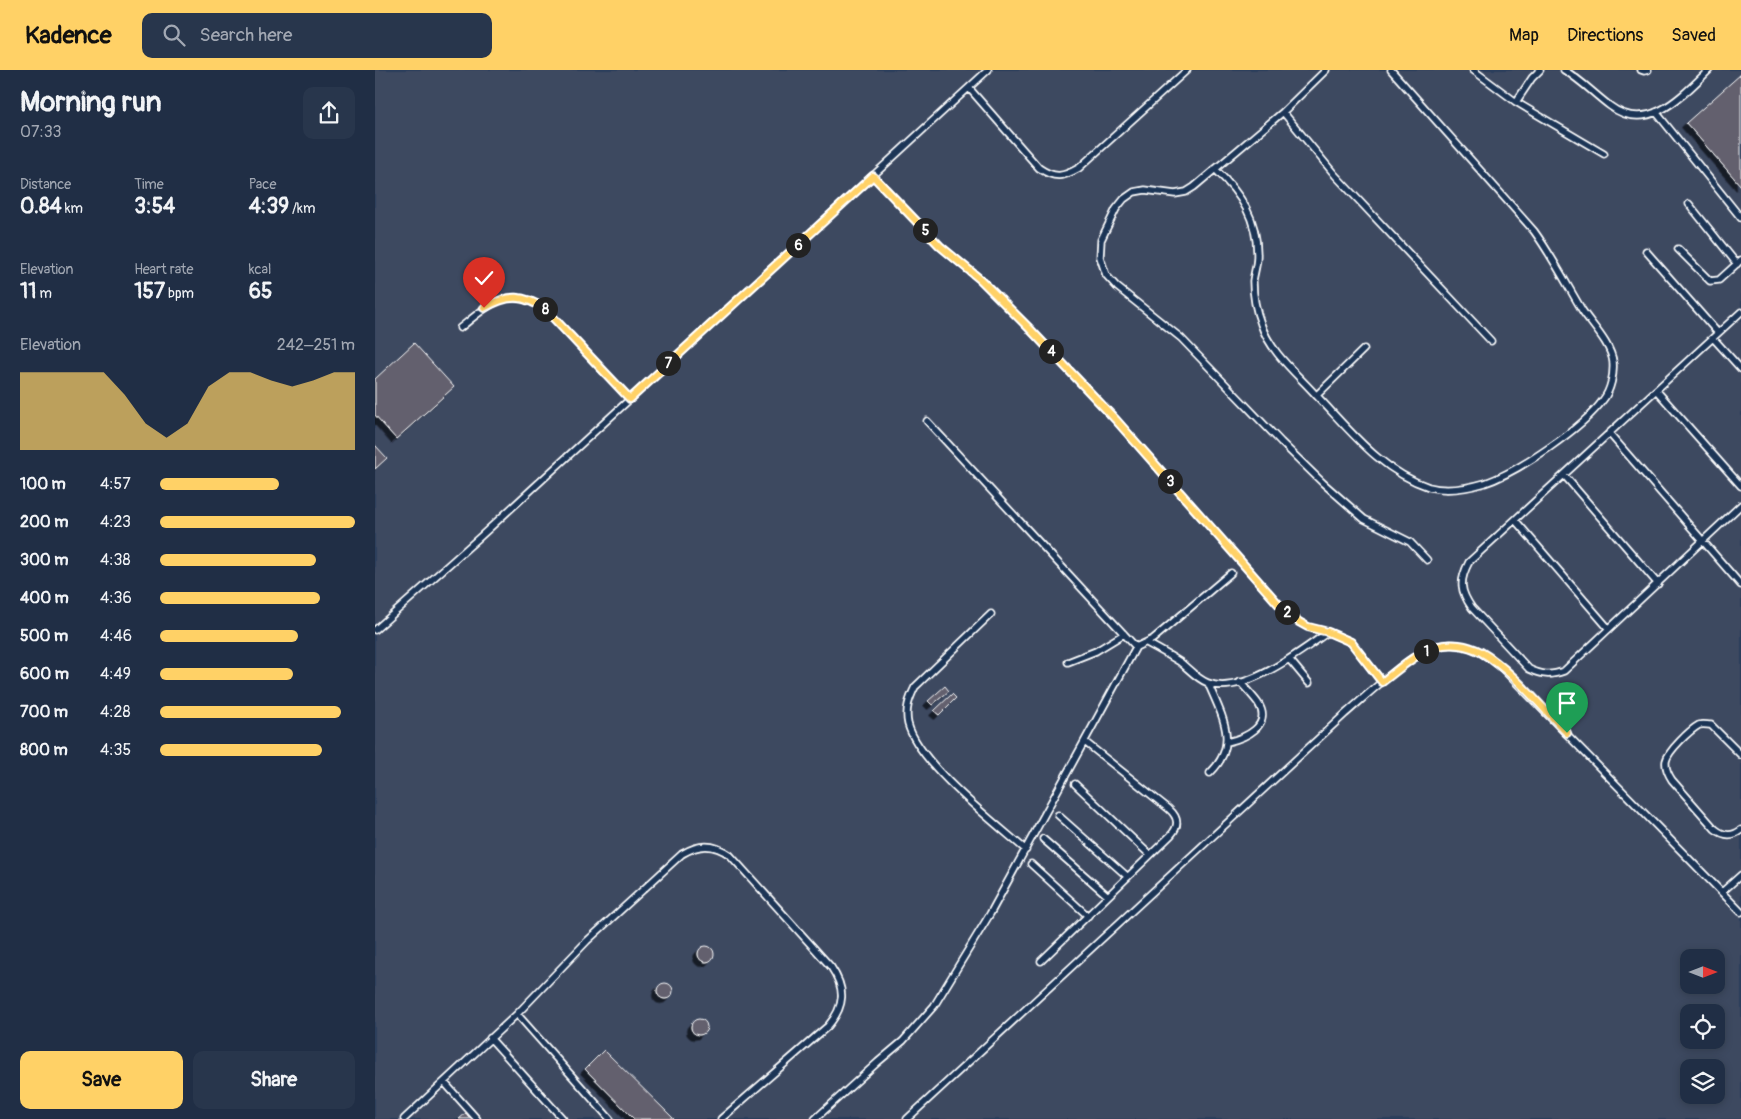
<!DOCTYPE html>
<html lang="en">
<head>
<meta charset="utf-8">
<style>
	body { margin:0; font-family:Pangolin,sans-serif; background:#28364c; color:#f1f3f6; height:100vh; display:flex; flex-direction:column; font-size:19px; white-space:nowrap }
	* { box-sizing:border-box; margin:0 }
	p { font-size:16px; color:#a2a8b3 }
	.icon { flex:none; width:28px; height:28px; fill:none; stroke:currentColor; stroke-width:2; stroke-linecap:round; stroke-linejoin:round }
	.map { position:relative; flex:1; overflow:hidden }
	.sheet { display:flex; flex-direction:column; background:#202e45; width:375px }
	.sheet>* { flex:none }
	.needle { width:32px; rotate:90deg }
	.fabs { position:absolute; left:1305px; top:879px; display:grid; gap:10px }
	.fabs a { display:grid; place-items:center; width:45px; height:45px; border-radius:10px; background:#202e45; box-shadow:0 2px 8px #0003,0 0 0 1px #3d4a5e; font-size:25px }
	.pin { position:absolute; display:grid; place-items:center; width:42px; height:42px; color:#fff; margin:-51px -21px; border-radius:50% 50% 50% 0; rotate:-45deg; box-shadow:0 0 5px #0007 }
	.pin .icon { rotate:45deg }
	.km { position:absolute; width:25px; height:25px; margin:-12px; border-radius:50%; background:#222; color:#fff; font-size:14px; line-height:25px; text-align:center }
	.round { display:grid; place-items:center; flex:none; width:52px; height:52px; border-radius:10px; background:#28364c }
	.summary { display:flex; align-items:center; justify-content:space-between; height:85px; padding:0 20px }
	h1 { font-size:28px; font-weight:700; line-height:38px }
	.stats { display:grid; grid-template-columns:repeat(3,1fr); gap:8px; height:85px; padding:5px 20px }
	.stats div { display:grid; align-content:center }
	.stats b { font-size:21px; font-weight:700 }
	.stats small { font-size:14px; font-weight:400 }
	.stats p { font-size:14px }
	.chart { height:140px; padding:10px 20px }
	.chart p { display:flex; justify-content:space-between }
	.chart svg { width:100%; height:90px; margin-top:5px; fill:#ffd166; opacity:.7 }
	.action { display:flex; gap:10px; margin-top:auto; padding:10px 20px }
	.action a { flex:1; height:58px; border-radius:10px; background:#ffd166; color:#111; font-size:20px; font-weight:700; line-height:58px; text-align:center }
	.action a+a { background:#28364c; color:#f1f3f6 }
	ul { padding:0 20px; list-style:none; font-size:16px }
	li { display:grid; grid-template-columns:80px 60px 1fr; align-items:center; height:38px }
	li i { height:12px; border-radius:6px; background:#ffd166 }
	header { display:flex; align-items:center; gap:30px; box-sizing:border-box; height:70px; padding:0 25px; background:#ffd166; color:#111 }
	header strong { font-size:24px }
	nav { display:flex; gap:28px; margin-inline-start:auto; font-size:18px }
	.search { width:350px; height:45px; background:#28364c; display:flex; align-items:center; gap:12px; box-sizing:border-box; padding:0 18px; border-radius:10px; color:#a2a8b3; font-size:19px }
	main { display:flex; flex:1; min-height:0 }
	.map>svg:first-child { display:block }
	.built { fill:#3c4861; fill-rule:evenodd }
	.building { fill:#64616e; stroke:#fff; filter:url(#shadow) }
	.lines { fill:none; stroke-linecap:round; stroke-linejoin:round }
	.lane-casing { stroke:#fff; stroke-width:9 }
	.lane { stroke:#1d3557; stroke-width:5.5 }
	.route-casing { stroke:#fff; stroke-width:10 }
	.route { stroke:#ffd166; stroke-width:6 }
</style>
</head>
<body>
<header>
<strong>Kadence</strong>
<div class="search"><svg class="icon" aria-label="search" viewBox="0 0 24 24"><circle cx="10" cy="10" r="6"/><path d="M15 15l6 6"/></svg>Search here</div>
<nav><a>Map</a><a>Directions</a><a>Saved</a></nav>
</header>
<main>
<section class="sheet">
<div class="summary"><div><h1>Morning run</h1><p>07:33</p></div><a class="round"><svg class="icon" aria-label="share" viewBox="0 0 24 24"><path d="M12 15V3M7 8l5-5 5 5M5 13v7h14v-7"/></svg></a></div>
<div class="stats">
<div><p>Distance</p><b>0.84<small> km</small></b></div>
<div><p>Time</p><b>3:54</b></div>
<div><p>Pace</p><b>4:39<small> /km</small></b></div>
</div>
<div class="stats">
<div><p>Elevation</p><b>11<small> m</small></b></div>
<div><p>Heart rate</p><b>157<small> bpm</small></b></div>
<div><p>kcal</p><b>65</b></div>
</div>
<div class="chart"><p><span>Elevation</span>242–251 m</p>
<svg viewBox="0 0 160 44" preserveAspectRatio="none"><path d="M0 44V6L10 6L20 6L30 6L40 6L50 17L60 31L70 38L80 31L90 13L100 6L110 6L120 10L130 13L140 10L150 6L160 6V44z"/></svg>
</div>
<ul>
<li><b>100 m</b>4:57<i style="width:61%"></i></li>
<li><b>200 m</b>4:23<i style="width:100%"></i></li>
<li><b>300 m</b>4:38<i style="width:80%"></i></li>
<li><b>400 m</b>4:36<i style="width:82%"></i></li>
<li><b>500 m</b>4:46<i style="width:71%"></i></li>
<li><b>600 m</b>4:49<i style="width:68%"></i></li>
<li><b>700 m</b>4:28<i style="width:93%"></i></li>
<li><b>800 m</b>4:35<i style="width:83%"></i></li>
</ul>
<div class="action"><a>Save</a><a>Share</a></div>
</section>
<div class="map">
<svg width="1366" height="1049" viewBox="0 0 1366 1049">
	<defs>
		<filter id="shadow"><feDropShadow dx="-4.5" dy="4.5" stdDeviation="0" flood-color="#0009"/></filter>
	</defs>
	<rect width="100%" height="100%" fill="#2b3e5c"/>
	<filter id="ink" filterUnits="userSpaceOnUse"><feTurbulence type="fractalNoise" baseFrequency=".02" numOctaves="2"/><feDisplacementMap in="SourceGraphic" scale="10" xChannelSelector="R" yChannelSelector="G"/><feConvolveMatrix kernelMatrix="1 2 1 2 8 2 1 2 1" color-interpolation-filters="sRGB"/></filter>
	<g filter="url(#ink)">
		<path class="built" d="M0,0H1366V1049H0ZM1314,888H1341V915H1314ZM1314,942H1341V970H1314ZM1314,998H1341V1025H1314Z"/>
		<path class="building" d="M1366,4V116L1311,53Z
			M39,273L79,317L21,369L0,345V309Z
			M0,375L12,388L0,399Z
			M570,616L574,621L557,635L553,631Z
			M577,624L581,628L564,645L559,641Z
			M323 884a8 8 0 1 1 16 0a8 8 0 1 1-16 0Z
			M282 921a8 8 0 1 1 16 0a8 8 0 1 1-16 0Z
			M316 957a8 8 0 1 1 16 0a8 8 0 1 1-16 0Z
			M229,980L299,1049H259L210,999Z
			M91,1043L95,1049H84Z"/>
		<g class="lines">
			<defs>
				<path id="lane" d="M951,0L908,42L819,117L811,122L800,124L770,120L759,122L749,129L741,139L726,170L725,187L731,205L742,217L806,268L906,372L948,413L989,449L1035,472L1052,490
					M1098,0L1141,32L1229,84
					M1189,0C1206,10 1219,24 1235,36C1273,65 1308,25 1334,0
					M1266,0L1269,1L1273,0
					M594,18L664,98C680,109 688,107 704,98L812,0
					M1141,32L1157,8L1165,0
					M908,42L960,105L1116,271
					M1281,42L1366,148
					M840,99C866,124 883,149 882,187C882,195 879,203 878,211C878,225 881,241 886,254C895,282 921,303 940,324C974,359 1005,401 1054,417C1072,422 1093,418 1110,413C1143,402 1208,358 1228,330C1236,320 1239,304 1238,292C1236,274 1216,254 1207,240C1191,213 1177,186 1159,161L1016,0
					M499,107L565,176L606,210L654,258L741,350L907,538L924,552L933,557L953,562L976,572L1007,612
					M1314,134L1362,194
					M1303,179L1335,211L1344,210L1366,190
					M1271,181L1343,263
					M1366,242L1094,492C1084,511 1085,521 1097,538L1154,599C1167,605 1175,606 1189,601L1366,435
					M85,258C115,234 134,214 171,240L255,329
					M1338,268L1366,299
					M1281,320L1366,416
					M942,325L989,279
					M552,351L761,577
					M1234,363L1366,515
					M1189,405L1283,514
					M1140,450L1234,559
					M616,544L540,617C534,629 530,640 533,654C544,694 619,752 651,780
					M0,560L106,466L613,0
					M772,573C783,579 794,585 805,592C814,599 822,609 833,613C866,627 927,581 953,562
					M914,589L934,613
					M693,592L721,581L749,564
					M833,613C847,646 865,674 835,703
					M852,672C870,668 898,656 883,633C878,626 871,619 865,612
					M1366,685L1336,655C1332,655 1328,654 1324,655C1315,660 1293,681 1291,691C1290,698 1293,704 1297,710L1340,759C1349,766 1357,767 1366,760
					M700,714L775,785
					M683,745L753,807
					M668,769L733,826
					M656,794L713,846
					M1347,822L1366,805
					M666,891L796,765C804,756 804,748 794,739L710,672
					M142,944L235,1049
					M115,968L188,1049
					M69,1012L102,1049
					M29,1049L142,944L212,871L307,784C324,774 338,773 355,785L456,897C471,919 470,936 453,956L346,1049
					M440,1049L503,992L528,971L559,936L615,844L761,577L778,569L856,503
					M532,1049L970,644C991,626 1037,582 1062,576C1071,574 1084,574 1093,577C1106,581 1117,590 1128,599L1366,842"/>
			</defs>
			<use href="#lane" class="lane-casing"/>
			<use href="#lane" class="lane"/>
		</g>
	</g>
	<g class="lines" filter="url(#ink)">
		<defs>
			<path id="route" d="M109,238C133,224 149,224 171,240L255,329L498,106L565,176L606,210L654,258L741,350L907,538L924,552L933,557L953,562L976,572L1007,612C1023,600 1041,583 1061,577C1075,572 1093,575 1106,582C1136,599 1167,638 1192,663"/>
		</defs>
		<use href="#route" class="route-casing"/>
		<use href="#route" class="route"/>
	</g>
</svg>
<div class="fabs">
<a><svg class="needle" viewBox="-14 -14 28 28"><path d="M0-13l5 13h-10z" fill="#e53935"/><path d="M0 13l5-13h-10z" fill="#a2a8b3"/></svg></a>
<a><svg class="icon" aria-label="locate" viewBox="0 0 24 24"><circle cx="12" cy="12" r="6"/><path d="M12 2v4M12 18v4M2 12h4M18 12h4"/></svg></a>
<a><svg class="icon" aria-label="layers" viewBox="0 0 24 24"><path d="M12 4l9 5-9 5-9-5zM3 14l9 5 9-5"/></svg></a>
</div>
<div class="pin" style="left:1192px;top:663px;background:#1e9e55"><svg class="icon" aria-label="arrive" viewBox="0 0 24 24"><path d="M6 21V4h12l-3 4 3 4H6"/></svg></div>
<div class="pin" style="left:109px;top:238px;background:#d93025"><svg class="icon" aria-label="check" viewBox="0 0 24 24"><path d="M5 12l5 5 9-10"/></svg></div>
<b class="km" style="left:1051px;top:581px">1</b>
<b class="km" style="left:912px;top:542px">2</b>
<b class="km" style="left:795px;top:411px">3</b>
<b class="km" style="left:676px;top:281px">4</b>
<b class="km" style="left:550px;top:160px">5</b>
<b class="km" style="left:423px;top:175px">6</b>
<b class="km" style="left:293px;top:293px">7</b>
<b class="km" style="left:170px;top:239px">8</b>
</div>
</main>
</body>
</html>
